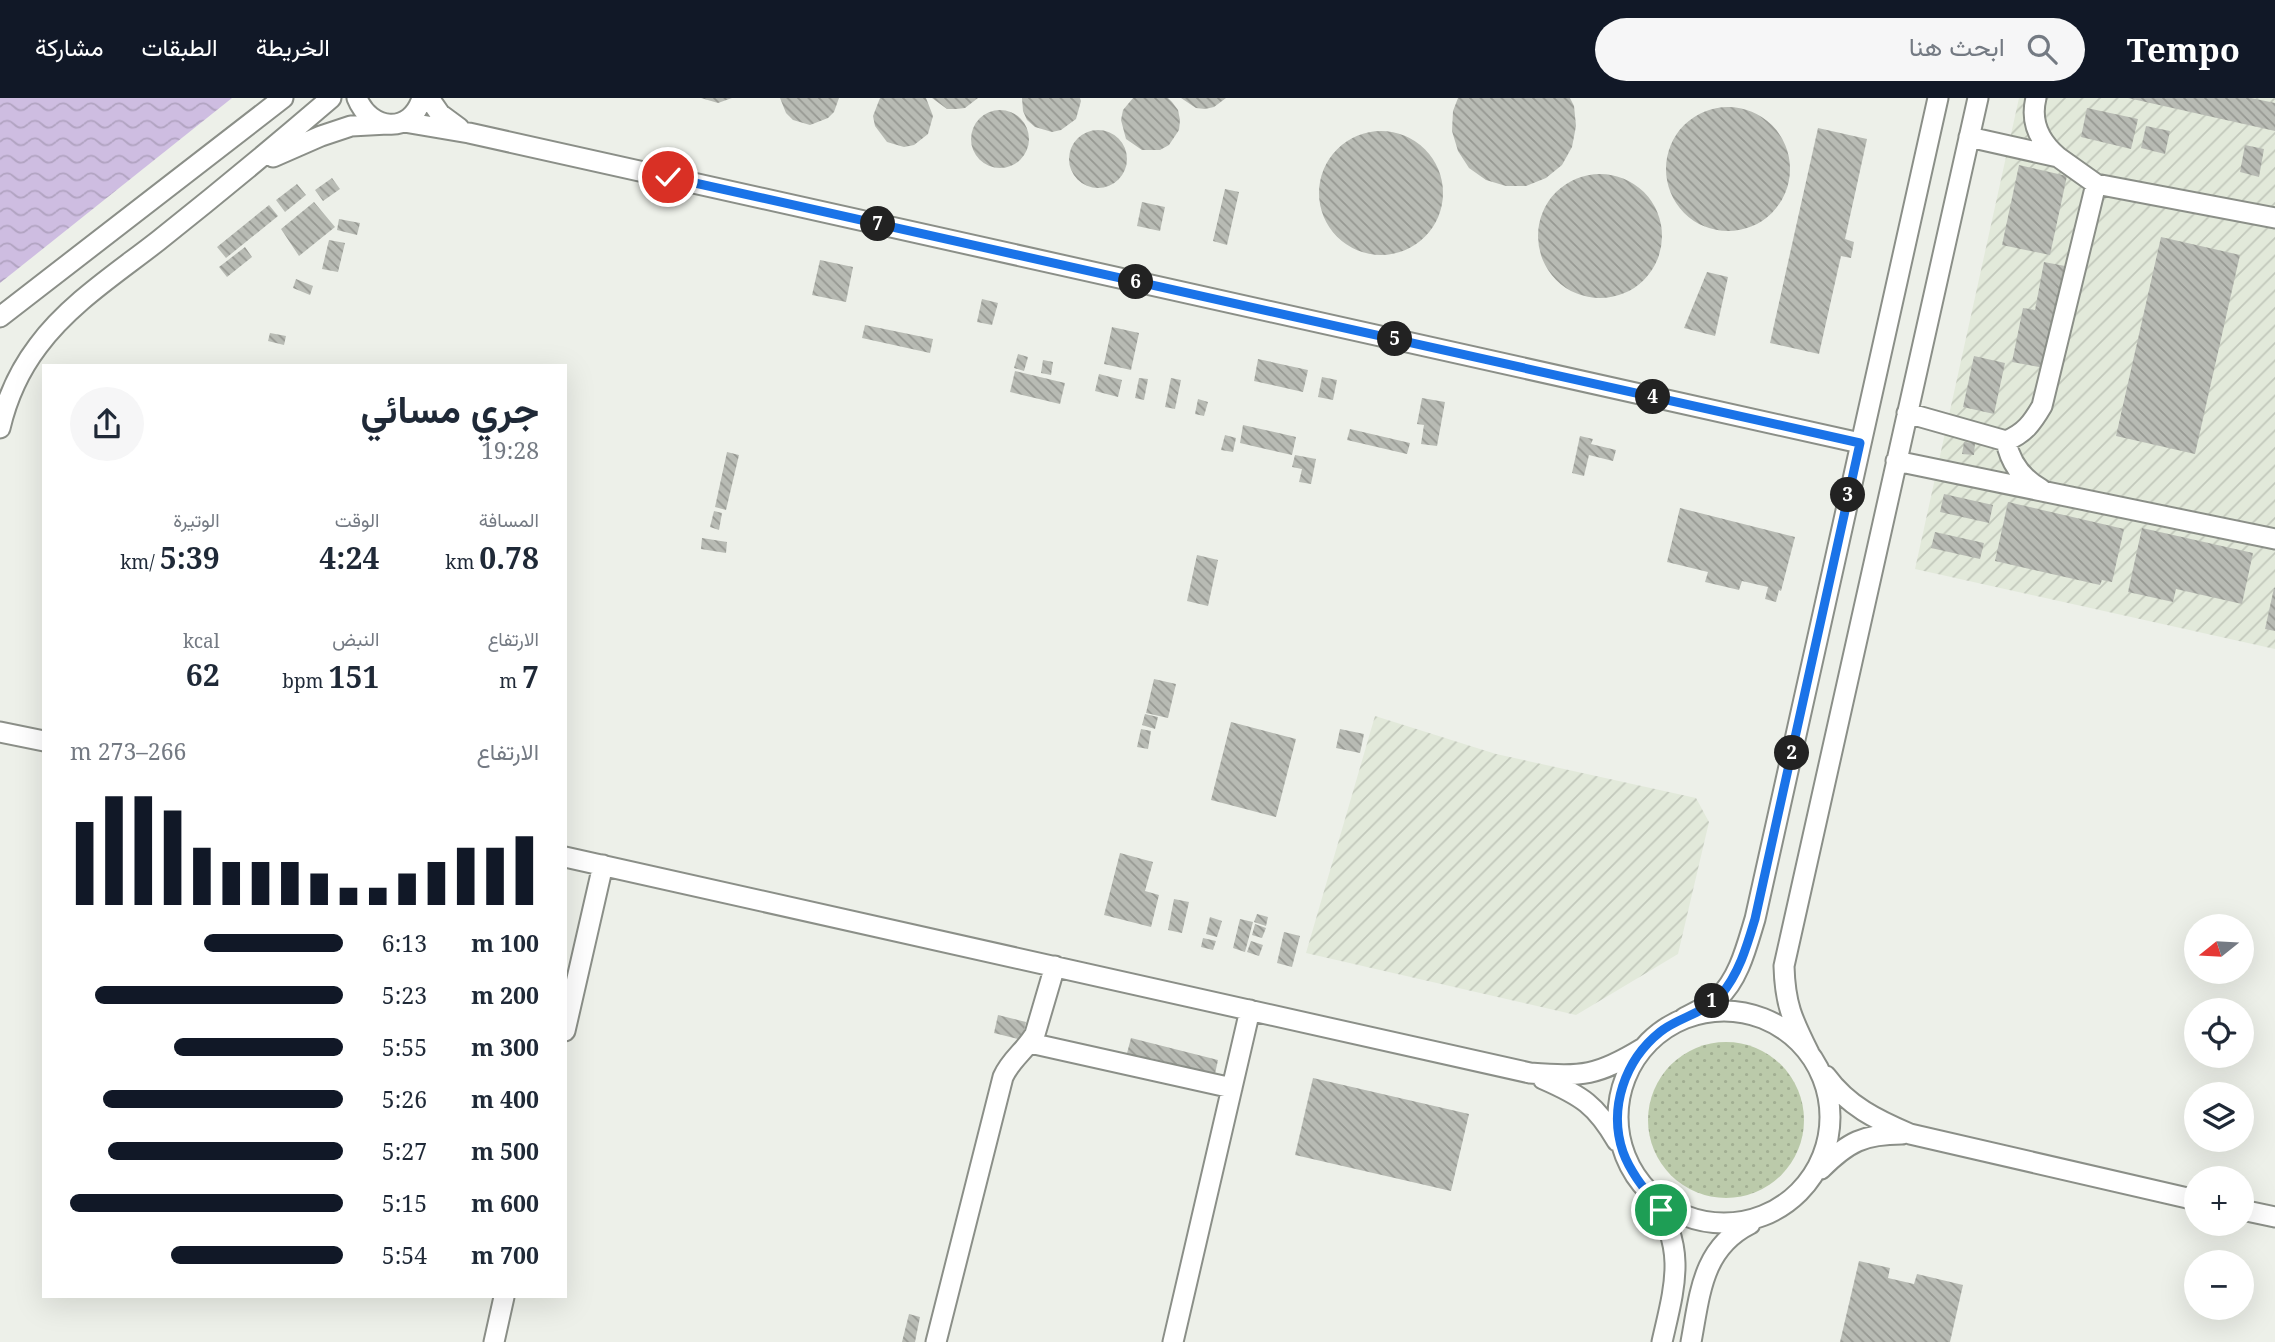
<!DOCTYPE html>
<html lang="ar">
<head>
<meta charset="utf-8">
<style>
	body { margin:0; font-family:"Noto Serif",Vazirmatn,serif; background:#f6f6f7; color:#1f2937; direction:rtl; height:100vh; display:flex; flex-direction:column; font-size:26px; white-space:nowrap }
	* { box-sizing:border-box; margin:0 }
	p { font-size:23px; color:#747a83 }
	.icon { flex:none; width:38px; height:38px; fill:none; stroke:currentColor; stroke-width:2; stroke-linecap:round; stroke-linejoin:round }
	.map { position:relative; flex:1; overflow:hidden; direction:ltr }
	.side { position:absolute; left:42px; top:266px; width:525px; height:934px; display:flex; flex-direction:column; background:#fff; border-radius:0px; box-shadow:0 7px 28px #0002; direction:rtl }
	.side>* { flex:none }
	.needle { width:46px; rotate:252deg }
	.buttons { position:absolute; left:2184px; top:816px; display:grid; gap:14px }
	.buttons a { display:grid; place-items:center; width:70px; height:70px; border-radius:50%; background:#fff; box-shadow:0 7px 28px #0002; font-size:35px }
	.pin { position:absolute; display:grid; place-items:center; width:60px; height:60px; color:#fff; margin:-30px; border:4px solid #fff; border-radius:50%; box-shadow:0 2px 7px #0007 }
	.km { position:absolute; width:35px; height:35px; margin:-18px; border-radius:50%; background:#222; color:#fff; font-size:19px; line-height:35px; text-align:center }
	.round { display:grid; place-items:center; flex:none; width:74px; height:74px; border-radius:37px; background:#f6f6f7 }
	.overview { display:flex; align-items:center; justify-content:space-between; height:119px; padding:0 28px }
	h1 { font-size:38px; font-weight:700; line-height:52px }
	.stats { display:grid; grid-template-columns:repeat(3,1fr); gap:10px; height:119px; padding:7px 28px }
	.stats div { display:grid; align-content:center }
	.stats b { font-size:30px; font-weight:700 }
	.stats small { font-size:19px; font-weight:400 }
	.stats p { font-size:19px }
	.chart { height:196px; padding:14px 28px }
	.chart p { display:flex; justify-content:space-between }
	.chart svg { width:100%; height:126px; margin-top:7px; stroke:#111827; stroke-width:6 }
	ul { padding:0 28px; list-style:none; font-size:23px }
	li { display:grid; grid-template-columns:112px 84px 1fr; align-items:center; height:52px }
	li i { height:18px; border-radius:9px; background:#111827 }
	header { display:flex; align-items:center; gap:42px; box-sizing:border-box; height:98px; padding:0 35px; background:#111827; color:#fff }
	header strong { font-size:33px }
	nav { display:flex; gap:38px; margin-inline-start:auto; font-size:24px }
	.search { width:490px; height:63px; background:#f6f6f7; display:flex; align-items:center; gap:18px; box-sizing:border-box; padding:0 24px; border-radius:38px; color:#747a83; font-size:26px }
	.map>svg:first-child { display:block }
	.industrial { fill:url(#industrial-furrows) }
	.green { fill:url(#green-dots) }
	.water { fill:url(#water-waves) }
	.building { fill:url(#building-back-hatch) }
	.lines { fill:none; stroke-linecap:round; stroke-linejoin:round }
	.minor-casing { stroke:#8b8f88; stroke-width:23 }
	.minor { stroke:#fff; stroke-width:19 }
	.route-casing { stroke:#fff; stroke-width:14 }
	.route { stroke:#1a73e8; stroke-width:9 }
</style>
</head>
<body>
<header>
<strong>Tempo</strong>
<div class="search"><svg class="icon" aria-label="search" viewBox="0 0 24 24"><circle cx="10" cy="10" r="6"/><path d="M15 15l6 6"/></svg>ابحث هنا</div>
<nav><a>الخريطة</a><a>الطبقات</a><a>مشاركة</a></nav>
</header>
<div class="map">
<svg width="2275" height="1244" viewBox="0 0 2275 1244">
	<defs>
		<pattern id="industrial-furrows" width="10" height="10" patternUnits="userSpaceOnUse" patternTransform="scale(1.75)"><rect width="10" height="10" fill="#e2e9da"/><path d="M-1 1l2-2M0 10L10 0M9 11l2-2" fill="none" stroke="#c2c8bb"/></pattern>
		<pattern id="green-dots" width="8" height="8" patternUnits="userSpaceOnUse" patternTransform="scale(1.75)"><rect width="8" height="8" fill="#bbcaaa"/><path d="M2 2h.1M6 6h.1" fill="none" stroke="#a1ae92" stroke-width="1.8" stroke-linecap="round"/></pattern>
		<pattern id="water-waves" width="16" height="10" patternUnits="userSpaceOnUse" patternTransform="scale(1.75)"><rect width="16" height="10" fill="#cebde1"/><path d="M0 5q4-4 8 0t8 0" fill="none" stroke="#b1a3c1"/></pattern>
		<pattern id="building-back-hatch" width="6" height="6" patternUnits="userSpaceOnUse" patternTransform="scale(1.75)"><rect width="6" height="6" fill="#b8bbb4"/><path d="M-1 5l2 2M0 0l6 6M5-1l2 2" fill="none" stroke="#969892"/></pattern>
	</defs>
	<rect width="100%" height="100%" fill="#edf0e9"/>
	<path class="industrial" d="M2019,0H2275V551L1915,471Z
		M1375,618L1496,656L1696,700L1709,724L1678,856L1576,917L1306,855Z"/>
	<path class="green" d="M1648 1022a78 78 0 1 1 156 0a78 78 0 1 1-156 0Z"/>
	<path class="water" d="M0,0H232L0,185Z"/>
	<path class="building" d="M701,0H732L718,5Z
		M780,0H839L834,14L828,20L810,27L793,22L786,15Z
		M880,0H926L933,18L928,36L914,47L904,49L887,44L875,28L873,18Z
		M932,0H978L965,10L956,11H947Z
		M1022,0H1080L1081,3L1076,21L1061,32L1052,34L1035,29L1027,22L1023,13Z
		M1133,0H1168L1172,4L1178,12L1180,22L1179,32L1169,47L1160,52H1142L1126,41L1121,22L1123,12Z
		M1181,0H1226L1214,9L1205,11L1196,10Z
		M1458,0H1570L1574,8L1576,28L1572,49L1562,67L1546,80L1526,88H1506L1486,82L1469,70L1458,53L1452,33L1453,13Z
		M2128,0H2251L2275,5V33Z
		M1666 71a62 62 0 1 1 124 0a62 62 0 1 1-124 0Z
		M2087,10L2138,21L2131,51L2081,39Z
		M971 41a29 29 0 1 1 58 0a29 29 0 1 1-58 0Z
		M2146,28L2170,33L2165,56L2141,50Z
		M1818,30L1867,41L1845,141L1854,144L1851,160L1841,158L1819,256L1770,245Z
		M1069 61a29 29 0 1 1 58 0a29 29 0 1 1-58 0Z
		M1319 95a62 62 0 1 1 124 0a62 62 0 1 1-124 0Z
		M2245,47L2264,51L2259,79L2240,74Z
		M2019,67L2067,78L2050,157L2002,147Z
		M1538 138a62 62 0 1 1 124 0a62 62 0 1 1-124 0Z
		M332,80L340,91L323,103L315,92Z
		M297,86L306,97L285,114L276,102Z
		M1225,91L1239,94L1227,147L1213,143Z
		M314,104L335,129L299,158L281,131Z
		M1142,104L1165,109L1160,133L1137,128Z
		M269,107L278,118L226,160L217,149Z
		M339,121L360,125L357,137L337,132Z
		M2161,139L2240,157L2195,356L2116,338Z
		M329,142L345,145L338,174L322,171Z
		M245,149L252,159L227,179L219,169Z
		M820,162L853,169L846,204L812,197Z
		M2044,164L2065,168L2045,270L2012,264L2023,210L2035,212Z
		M1707,174L1728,179L1715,238L1684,230Z
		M296,181L313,188L310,197L293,190Z
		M982,201L998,205L992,227L977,224Z
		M865,227L933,241L930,255L862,240Z
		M1112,229L1139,235L1131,272L1104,266Z
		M270,235L286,238L284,247L268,243Z
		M1018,256L1028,259L1024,273L1014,270Z
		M1974,258L2005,265L1994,316L1963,309Z
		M1258,261L1308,272L1303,294L1254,283Z
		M1043,262L1053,264L1051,277L1041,275Z
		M1015,273L1065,285L1060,306L1010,294Z
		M1099,276L1122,282L1118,299L1095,293Z
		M1322,279L1337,282L1333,302L1318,299Z
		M1139,280L1148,281L1144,302L1135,300Z
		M1171,280L1181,282L1175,311L1165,309Z
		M1422,300L1445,304L1437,348L1421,346L1424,327L1417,326Z
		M1198,301L1208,304L1204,318L1195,316Z
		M1243,327L1296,339L1292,357L1240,345Z
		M1350,331L1410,345L1407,356L1347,342Z
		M1225,337L1236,340L1233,354L1221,352Z
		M1580,338L1593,341L1591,346L1616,352L1613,363L1589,357L1584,378L1572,375Z
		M1964,344L1975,345L1974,357L1962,356Z
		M727,354L739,357L726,412L715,409Z
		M1295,357L1316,361L1311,386L1299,384L1302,371L1292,369Z
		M1944,396L1993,407L1989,425L1940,414Z
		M2008,404L2124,431L2112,484L2102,482L2100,487L1995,463Z
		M1680,410L1795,439L1781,493L1779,492L1776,504L1765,501L1768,489L1742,483L1739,492L1705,484L1708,474L1667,464Z
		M714,413L722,415L719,432L710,429Z
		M2142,430L2253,455L2242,506L2176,491L2173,504L2128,494Z
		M1935,434L1984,445L1980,461L1931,450Z
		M702,440L727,444L726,455L701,451Z
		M1197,457L1218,462L1208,508L1187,503Z
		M2274,490H2275V533L2265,531Z
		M1154,581L1176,586L1168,620L1146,615Z
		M1145,616L1158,619L1155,631L1142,627Z
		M1231,624L1296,641L1276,719L1211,702Z
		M1141,631L1151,633L1148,651L1137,649Z
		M1340,631L1364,636L1360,655L1336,650Z
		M1120,755L1153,764L1145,793L1159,797L1151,829L1104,817Z
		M1174,801L1189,804L1182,835L1168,832Z
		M1257,816L1268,819L1266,828L1254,824Z
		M1210,819L1222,823L1217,839L1206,836Z
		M1240,821L1253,824L1245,854L1233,850Z
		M1255,826L1266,830L1262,840L1252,837Z
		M1284,834L1300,838L1292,869L1277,865Z
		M1203,840L1216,843L1213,852L1201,849Z
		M1251,843L1263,847L1259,858L1247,854Z
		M998,917L1026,924L1022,942L994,935Z
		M1131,940L1218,962L1215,976L1150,960L1149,965L1126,959Z
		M1313,980L1469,1016L1451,1093L1295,1057Z
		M1859,1163L1890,1170L1888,1180L1914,1186L1917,1176L1963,1187L1950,1244H1840Z
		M909,1216L920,1219L915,1244H902Z"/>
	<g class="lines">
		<defs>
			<path id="minor" d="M357,0C370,33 411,37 422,0
				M429,0L440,16L459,30
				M2036,0C2030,24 2039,43 2058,59
				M404,24L469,35L1860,345
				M1969,39L2058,59L2096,86L2275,120
				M273,59L321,38L351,28L388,26
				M0,219L283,0
				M1907,315L2006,343C2025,335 2032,325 2042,308L2096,86
				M0,330C7,300 19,273 38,248C69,206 117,175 158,143C217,96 274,49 331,0
				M2006,343C2010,364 2021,380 2041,391
				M1896,363L2275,441
				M0,634L44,643
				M565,759L1530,975C1583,979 1597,978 1643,950
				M1618 1019a106 106 0 1 1 212 0a106 106 0 1 1-212 0Z
				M1684,920C1695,914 1709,908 1718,900C1739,881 1747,847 1755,821L1938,0
				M565,933L603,767
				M1030,945L1232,990
				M1809,955C1792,921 1785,906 1784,868L1978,0
				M1826,978C1848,1008 1877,1022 1910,1036L2196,1102
				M1543,981C1582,998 1596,1007 1617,1043
				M1821,1071C1848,1044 1864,1036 1902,1036
				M1652,1101C1688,1149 1674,1191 1662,1244
				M2242,1112L2275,1119
				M494,1244L504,1199
				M936,1244L1003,979C1011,961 1026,952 1035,936L1055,868
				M1173,1244L1250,912
				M1691,1244C1700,1196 1702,1150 1750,1126"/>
		</defs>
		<use href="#minor" class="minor-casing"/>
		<use href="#minor" class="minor"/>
	</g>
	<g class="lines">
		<defs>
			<path id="route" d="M668,79L1860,345L1755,821C1747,848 1739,876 1720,898C1705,915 1677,920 1660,934C1625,962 1608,1010 1623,1054C1631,1076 1647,1094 1661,1112"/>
		</defs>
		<use href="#route" class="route-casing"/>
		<use href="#route" class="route"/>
	</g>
</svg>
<div class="buttons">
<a><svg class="needle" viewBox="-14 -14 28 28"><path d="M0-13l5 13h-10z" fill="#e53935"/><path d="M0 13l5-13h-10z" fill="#747a83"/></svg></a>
<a><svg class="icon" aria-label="locate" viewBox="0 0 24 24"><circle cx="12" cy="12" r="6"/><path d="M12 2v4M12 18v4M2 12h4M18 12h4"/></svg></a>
<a><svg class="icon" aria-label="layers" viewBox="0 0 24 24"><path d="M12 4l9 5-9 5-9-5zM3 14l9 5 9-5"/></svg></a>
<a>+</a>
<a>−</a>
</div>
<div class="pin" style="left:1661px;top:1112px;background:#1e9e55"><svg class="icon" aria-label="arrive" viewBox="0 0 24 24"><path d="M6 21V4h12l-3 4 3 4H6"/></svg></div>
<div class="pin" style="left:668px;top:79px;background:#d93025"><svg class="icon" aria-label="check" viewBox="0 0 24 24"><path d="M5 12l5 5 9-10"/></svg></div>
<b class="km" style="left:1712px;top:903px">1</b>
<b class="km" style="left:1792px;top:655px">2</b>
<b class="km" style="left:1848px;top:397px">3</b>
<b class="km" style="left:1653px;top:299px">4</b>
<b class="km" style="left:1395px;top:241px">5</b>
<b class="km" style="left:1136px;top:184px">6</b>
<b class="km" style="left:878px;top:126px">7</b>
<section class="side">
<div class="overview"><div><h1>جري مسائي</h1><p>19:28</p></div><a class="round"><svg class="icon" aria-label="share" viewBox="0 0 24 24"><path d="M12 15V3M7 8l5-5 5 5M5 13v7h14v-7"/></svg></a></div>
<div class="stats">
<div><p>المسافة</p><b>0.78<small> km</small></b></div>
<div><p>الوقت</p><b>4:24</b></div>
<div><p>الوتيرة</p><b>5:39<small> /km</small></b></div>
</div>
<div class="stats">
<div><p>الارتفاع</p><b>7<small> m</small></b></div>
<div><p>النبض</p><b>151<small> bpm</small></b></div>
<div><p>kcal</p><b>62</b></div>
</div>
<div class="chart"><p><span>الارتفاع</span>266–273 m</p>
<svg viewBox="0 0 160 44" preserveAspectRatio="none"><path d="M5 44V15M15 44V6M25 44V6M35 44V11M45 44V24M55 44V29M65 44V29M75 44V29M85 44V33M95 44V38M105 44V38M115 44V33M125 44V29M135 44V24M145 44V24M155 44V20"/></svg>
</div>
<ul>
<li><b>100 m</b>6:13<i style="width:51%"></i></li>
<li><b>200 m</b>5:23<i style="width:91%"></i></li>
<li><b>300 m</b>5:55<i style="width:62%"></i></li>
<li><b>400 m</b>5:26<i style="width:88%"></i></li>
<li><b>500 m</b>5:27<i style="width:86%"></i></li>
<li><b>600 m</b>5:15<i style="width:100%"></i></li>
<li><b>700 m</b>5:54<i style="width:63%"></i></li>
</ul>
</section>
</div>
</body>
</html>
